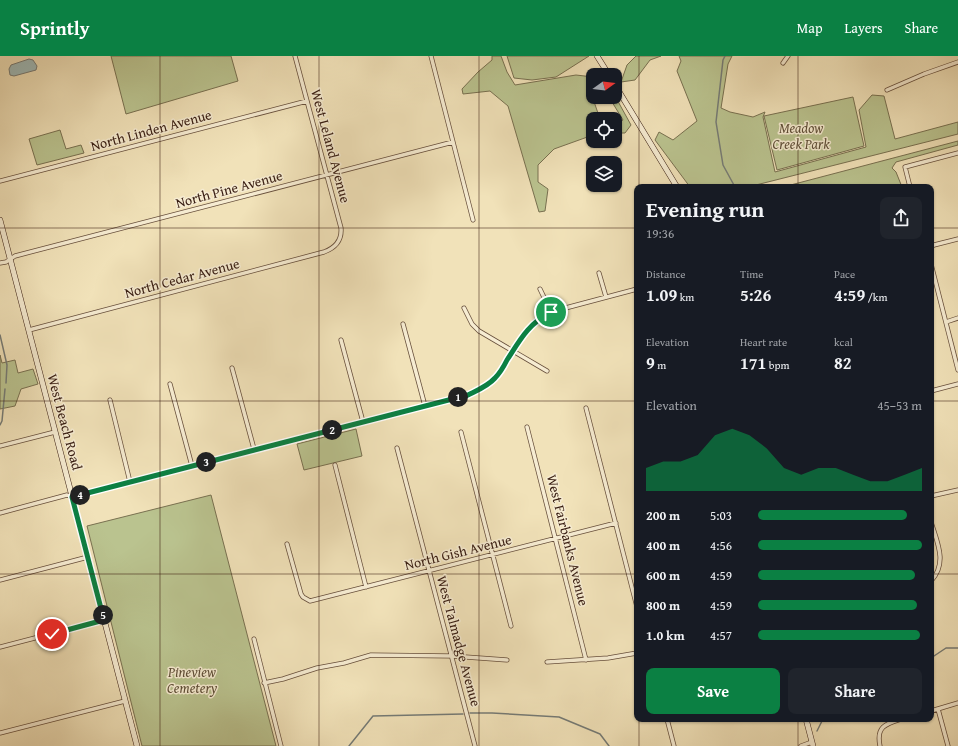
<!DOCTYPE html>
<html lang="en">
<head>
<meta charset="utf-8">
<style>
	body { margin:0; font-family:"Gentium Book Plus",serif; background:#20242c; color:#f1f3f6; height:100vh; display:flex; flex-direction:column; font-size:15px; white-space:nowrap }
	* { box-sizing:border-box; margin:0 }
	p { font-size:13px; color:#9ea1a6 }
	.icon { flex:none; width:22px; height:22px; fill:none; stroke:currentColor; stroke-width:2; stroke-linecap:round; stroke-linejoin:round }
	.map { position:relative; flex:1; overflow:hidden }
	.panel { position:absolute; left:634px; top:128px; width:300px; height:538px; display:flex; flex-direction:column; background:#171b24; border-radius:8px; box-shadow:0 1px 3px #0004 }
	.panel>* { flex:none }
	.needle { width:26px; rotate:75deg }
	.controls { position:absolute; left:586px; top:12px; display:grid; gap:8px }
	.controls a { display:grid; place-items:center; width:36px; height:36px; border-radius:8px; background:#171b24; box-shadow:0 1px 3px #0004; font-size:20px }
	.pin { position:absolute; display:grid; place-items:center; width:34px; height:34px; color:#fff; margin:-17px; border:2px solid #fff; border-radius:50%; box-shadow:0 1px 4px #0007 }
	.km { position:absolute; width:20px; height:20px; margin:-10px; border-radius:50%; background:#222; color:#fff; font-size:11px; line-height:20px; text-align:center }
	.round { display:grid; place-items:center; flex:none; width:42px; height:42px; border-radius:8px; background:#20242c }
	.overview { display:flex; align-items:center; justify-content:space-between; height:68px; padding:0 12px }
	h1 { font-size:22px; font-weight:600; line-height:30px }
	.metrics { display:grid; grid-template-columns:repeat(3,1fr); gap:6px; height:68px; padding:4px 12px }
	.metrics div { display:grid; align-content:center }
	.metrics b { font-size:17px; font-weight:600 }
	.metrics small { font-size:11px; font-weight:400 }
	.metrics p { font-size:11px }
	.chart { height:112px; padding:8px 12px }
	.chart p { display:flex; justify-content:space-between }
	.chart svg { width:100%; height:72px; margin-top:4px; fill:#0b8043; opacity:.7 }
	.cta { display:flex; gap:8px; margin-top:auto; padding:8px 12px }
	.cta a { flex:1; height:46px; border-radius:8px; background:#0b8043; color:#fff; font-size:16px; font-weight:600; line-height:46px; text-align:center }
	.cta a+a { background:#20242c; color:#f1f3f6 }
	ul { padding:0 12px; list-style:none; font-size:13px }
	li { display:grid; grid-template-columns:64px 48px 1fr; align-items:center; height:30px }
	li i { height:10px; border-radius:5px; background:#0b8043 }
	header { display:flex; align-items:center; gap:24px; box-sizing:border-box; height:56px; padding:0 20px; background:#0b8043; color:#fff }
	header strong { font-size:19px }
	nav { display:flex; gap:22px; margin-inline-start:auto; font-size:14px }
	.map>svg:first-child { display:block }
	.green { fill:#bac38f; stroke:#787050 }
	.water { fill:#9fbbba; stroke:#757b76 }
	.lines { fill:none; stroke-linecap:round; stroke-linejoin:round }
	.stream { stroke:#757b76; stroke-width:1.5 }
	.street-casing { stroke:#664e3b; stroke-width:5 }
	.secondary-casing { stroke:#371c11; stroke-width:6 }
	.street { stroke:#f6ecd2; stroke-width:3.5 }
	.secondary { stroke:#f6ecd2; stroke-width:5 }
	.route-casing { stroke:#fff; stroke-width:8 }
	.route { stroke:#0b8043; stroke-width:5 }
	.grid { fill:none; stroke:#371c11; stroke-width:1; stroke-opacity:0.55 }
	.labels { text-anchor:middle; stroke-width:3; stroke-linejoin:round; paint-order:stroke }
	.park-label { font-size:14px; font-style:italic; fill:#5e4e37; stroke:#f6ecd2 }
	.street-label { font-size:14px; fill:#371c11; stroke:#f6ecd2 }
</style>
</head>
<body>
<header>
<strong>Sprintly</strong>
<nav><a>Map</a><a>Layers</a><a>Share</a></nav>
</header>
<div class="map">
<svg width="958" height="690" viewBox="0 0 958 690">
	<rect width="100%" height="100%" fill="#f1e2b9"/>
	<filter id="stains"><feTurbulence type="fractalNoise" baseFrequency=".005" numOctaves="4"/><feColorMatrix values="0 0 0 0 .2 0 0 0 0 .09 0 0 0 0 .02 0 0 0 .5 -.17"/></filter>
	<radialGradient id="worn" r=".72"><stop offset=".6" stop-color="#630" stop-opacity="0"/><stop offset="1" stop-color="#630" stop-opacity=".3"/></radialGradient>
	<path class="green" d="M111,0H231L238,25L126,58Z
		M492,0H501L507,16L515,29L576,19L593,21V36L591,37L600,63H593V79L554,93L538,109V126L548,133L545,155L539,156L508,50L490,35L463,38L462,33L478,16L492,4Z
		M507,0H589L556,21L532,24L514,22Z
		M636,0H661L650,4L635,24L621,26L627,9Z
		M679,0H732L728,8L721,52L730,56L753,61L765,56L763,61L775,116L866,91L859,54L872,39L884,40L895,83L958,66V78L748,131H690L655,84L659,76L673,84L697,65L677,15L681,5Z
		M615,40L631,69L625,77H615V69L623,64L609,41Z
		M853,41L864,90L777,114L764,60Z
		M60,74L66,93L81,89L84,97L37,109L29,83Z
		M958,85V89L896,106L892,112L896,116L902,131H783Z
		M0,299L2,307L15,304L18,317L33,313L38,328L21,333L15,350L0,353Z
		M356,373L362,400L304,414L297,388Z
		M211,439L276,690H142L87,470Z"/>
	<path class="water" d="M29,3L33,4L37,10L36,14L14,20L10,19L9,13L11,9Z"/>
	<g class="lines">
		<path class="stream" d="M725,0L723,4L716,66L723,109L735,131
			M0,279L7,309L6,327
			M0,369L2,365L5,333
			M931,602L946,592H958
			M470,657H492L559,661L600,678L609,690
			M817,675L823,663
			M349,690L373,660L463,658"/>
		<defs>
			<path id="street" d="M431,0L473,164
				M783,7L788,0
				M887,34L924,18L958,6
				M0,125L307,45
				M910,131L905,111L958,97
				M931,191L934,189L958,183
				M0,207L6,206L15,200L453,86
				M931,208L958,314
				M599,217L606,241
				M540,233L551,256
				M464,252L472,268L479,275L547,315
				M946,266L958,262
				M403,268L425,350
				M29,274L324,196C335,192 342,184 341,172L295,0
				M341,284L363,366
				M232,312L254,393
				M170,328L192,410
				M931,335L958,328
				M110,344L130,426
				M586,352L637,551
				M527,371L586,604
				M461,376L511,570
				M0,390L55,376
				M397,392L475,690
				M335,409L366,531
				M931,440L958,434
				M0,457L67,439L72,441L468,339L481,333L496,322L520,283L535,265L543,260L558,254L637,233
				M931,466C937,486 948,507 931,525
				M287,488L301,538L303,541L310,545L616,467
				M0,524L88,501
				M254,583L281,690
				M0,591L104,564
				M547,606L608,602L637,597
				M264,627L283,623L317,612L344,607L371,599L452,600L507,604
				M938,653L948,690
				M931,655L958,647
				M667,663L674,690
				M0,677L125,645
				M801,690L812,686
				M880,690C876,671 885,668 901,663"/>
			<path id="secondary" d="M597,0L609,19
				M615,29L677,131
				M0,164L137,690
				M806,663L813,690"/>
		</defs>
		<use href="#street" class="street-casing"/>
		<use href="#secondary" class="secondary-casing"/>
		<use href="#street" class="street"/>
		<use href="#secondary" class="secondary"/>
	</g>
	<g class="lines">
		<defs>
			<path id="route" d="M52,578L104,564L72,441L468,339C478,334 488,330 495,322C500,317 504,310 507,304C520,284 528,268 551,256"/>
		</defs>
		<use href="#route" class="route-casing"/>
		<use href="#route" class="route"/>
	</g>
	<path class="grid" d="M160,0V690M319,0V690M479,0V690M639,0V131M798,0V131M0,172H637M931,172H958M0,345H637M931,345H958M0,518H637M931,518H958M639,663V690M798,663V690"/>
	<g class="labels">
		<g class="park-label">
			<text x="801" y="77">Meadow<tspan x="801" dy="16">Creek Park</tspan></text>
			<text x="192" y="621">Pineview<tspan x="192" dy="16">Cemetery</tspan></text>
		</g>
		<g class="street-label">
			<text transform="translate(151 74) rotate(-15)" y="5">North Linden Avenue</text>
			<text transform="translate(331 90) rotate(75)" y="5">West Leland Avenue</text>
			<text transform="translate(229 133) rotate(-15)" y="5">North Pine Avenue</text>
			<text transform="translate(182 222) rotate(-15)" y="5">North Cedar Avenue</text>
			<text transform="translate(65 366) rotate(75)" y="5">West Beach Road</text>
			<text transform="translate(568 484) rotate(76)" y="5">West Fairbanks Avenue</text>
			<text transform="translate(458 496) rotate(-14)" y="5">North Gish Avenue</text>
			<text transform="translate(459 585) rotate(75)" y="5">West Talmadge Avenue</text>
		</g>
	</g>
	<rect width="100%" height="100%" filter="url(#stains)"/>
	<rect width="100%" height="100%" fill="url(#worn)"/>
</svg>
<div class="controls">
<a><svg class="needle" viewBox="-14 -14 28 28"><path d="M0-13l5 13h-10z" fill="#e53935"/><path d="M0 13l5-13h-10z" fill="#9ea1a6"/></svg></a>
<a><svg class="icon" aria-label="locate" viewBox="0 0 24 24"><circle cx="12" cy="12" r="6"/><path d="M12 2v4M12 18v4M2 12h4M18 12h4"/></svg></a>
<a><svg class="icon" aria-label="layers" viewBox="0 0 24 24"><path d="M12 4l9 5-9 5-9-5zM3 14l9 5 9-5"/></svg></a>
</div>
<div class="pin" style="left:551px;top:256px;background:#1e9e55"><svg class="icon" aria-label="arrive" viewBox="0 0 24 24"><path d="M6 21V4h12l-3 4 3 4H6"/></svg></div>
<div class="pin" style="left:52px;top:578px;background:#d93025"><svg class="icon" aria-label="check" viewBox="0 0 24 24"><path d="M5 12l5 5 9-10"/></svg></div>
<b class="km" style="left:458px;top:341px">1</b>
<b class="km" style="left:332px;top:374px">2</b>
<b class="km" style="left:206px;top:406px">3</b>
<b class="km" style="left:80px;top:439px">4</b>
<b class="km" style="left:103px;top:559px">5</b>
<section class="panel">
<div class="overview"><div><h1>Evening run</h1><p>19:36</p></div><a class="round"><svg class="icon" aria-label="share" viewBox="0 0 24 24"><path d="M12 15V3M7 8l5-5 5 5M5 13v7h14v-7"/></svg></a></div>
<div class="metrics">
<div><p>Distance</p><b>1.09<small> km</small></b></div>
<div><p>Time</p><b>5:26</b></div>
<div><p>Pace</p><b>4:59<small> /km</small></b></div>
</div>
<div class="metrics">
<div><p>Elevation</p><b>9<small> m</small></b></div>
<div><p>Heart rate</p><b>171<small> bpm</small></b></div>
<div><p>kcal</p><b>82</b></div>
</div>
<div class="chart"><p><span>Elevation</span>45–53 m</p>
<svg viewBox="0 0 160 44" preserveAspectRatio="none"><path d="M0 44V30L10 26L20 26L30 22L40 10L50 6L60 10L70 18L80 30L90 34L100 30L110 30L120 34L130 38L140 38L150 34L160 30V44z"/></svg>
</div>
<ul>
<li><b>200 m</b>5:03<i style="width:91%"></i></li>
<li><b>400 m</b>4:56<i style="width:100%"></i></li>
<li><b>600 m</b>4:59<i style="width:96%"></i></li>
<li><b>800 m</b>4:59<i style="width:97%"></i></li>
<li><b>1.0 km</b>4:57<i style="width:99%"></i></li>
</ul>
<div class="cta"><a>Save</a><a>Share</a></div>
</section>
</div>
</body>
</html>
